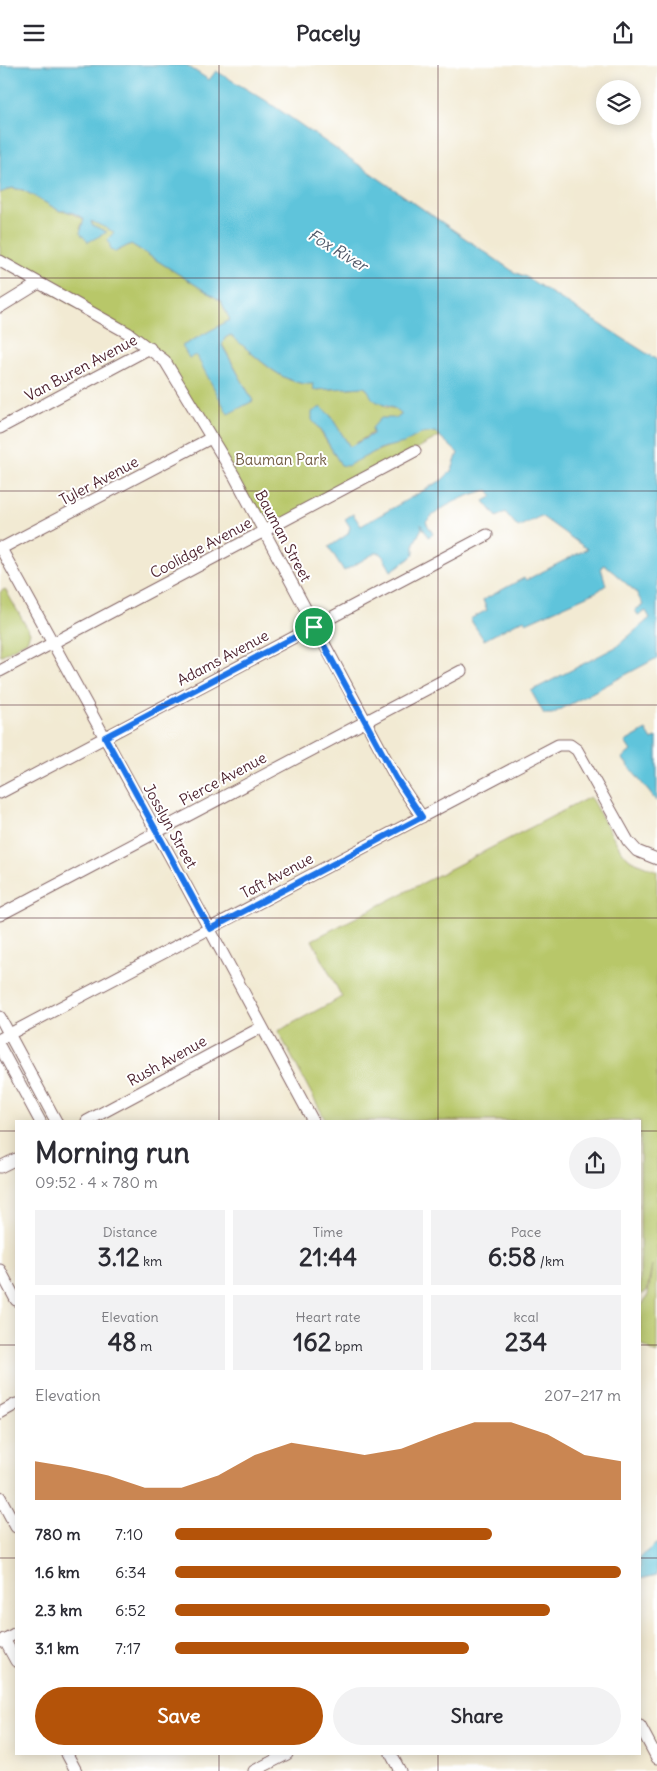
<!DOCTYPE html>
<html lang="en">
<head>
<meta charset="utf-8">
<style>
	body { margin:0; font-family:Delius,sans-serif; background:#f2f2f3; color:#2b2b33; height:100vh; display:flex; flex-direction:column; font-size:19px; white-space:nowrap }
	* { box-sizing:border-box; margin:0 }
	p { font-size:16px; color:#7c7c81 }
	.icon { flex:none; width:28px; height:28px; fill:none; stroke:currentColor; stroke-width:2; stroke-linecap:round; stroke-linejoin:round }
	.map { position:relative; flex:1; overflow:hidden }
	.details { position:absolute; left:15px; top:1055px; width:626px; height:635px; display:flex; flex-direction:column; background:#fff; border-radius:0px; box-shadow:0 2px 12px #0003 }
	.details>* { flex:none }
	.controls { position:absolute; left:596px; top:15px; display:grid; gap:10px }
	.controls a { display:grid; place-items:center; width:45px; height:45px; border-radius:50%; background:#fff; box-shadow:0 2px 12px #0003; font-size:25px }
	.pin { position:absolute; display:grid; place-items:center; width:42px; height:42px; color:#fff; margin:-21px; border:2px solid #fff; border-radius:50%; box-shadow:0 1px 5px #0007 }
	.round { display:grid; place-items:center; flex:none; width:52px; height:52px; border-radius:26px; background:#f2f2f3 }
	.overview { display:flex; align-items:center; justify-content:space-between; height:85px; padding:0 20px }
	h1 { font-size:28px; font-weight:800; line-height:38px }
	.metrics { display:grid; grid-template-columns:repeat(3,1fr); gap:8px; height:85px; padding:5px 20px }
	.metrics div { display:grid; align-content:center; border-radius:0px; background:#f2f2f3; text-align:center }
	.metrics b { font-size:25px; font-weight:800 }
	.metrics small { font-size:14px; font-weight:400 }
	.metrics p { font-size:14px }
	.chart { height:140px; padding:10px 20px }
	.chart p { display:flex; justify-content:space-between }
	.chart svg { width:100%; height:90px; margin-top:5px; fill:#b45309; opacity:.7 }
	.action { display:flex; gap:10px; margin-top:auto; padding:10px 20px }
	.action a { flex:1; height:58px; border-radius:30px; background:#b45309; color:#fff; font-size:20px; font-weight:800; line-height:58px; text-align:center }
	.action a+a { background:#f2f2f3; color:#2b2b33 }
	ul { padding:0 20px; list-style:none; font-size:16px }
	li { display:grid; grid-template-columns:80px 60px 1fr; align-items:center; height:38px }
	li i { height:12px; border-radius:6px; background:#b45309 }
	header { display:flex; justify-content:space-between; align-items:center; height:65px; padding:0 20px; background:#fff; font-size:22px; font-weight:800 }
	.map>svg:first-child { display:block }
	.green { fill:#b8c769; stroke:#81734a }
	.water { fill:#5ec4db; stroke:#547283 }
	.lines { fill:none; stroke-linecap:round; stroke-linejoin:round }
	.minor-casing { stroke:#856666; stroke-width:13 }
	.minor { stroke:#fff; stroke-width:11 }
	.route-casing { stroke:#fff; stroke-width:10 }
	.route { stroke:#1a73e8; stroke-width:6 }
	.grid { fill:none; stroke:#4a1f2b; stroke-width:1; stroke-opacity:0.55 }
	.labels { text-anchor:middle; stroke-width:4; stroke-linejoin:round; paint-order:stroke }
	.street-label { font-size:15px; fill:#4a1f2b; stroke:#fff }
	.park-label { font-size:15px; fill:#705a41; stroke:#fff }
	.water-label { font-size:16px; font-style:italic; fill:#515969; stroke:#fff }
</style>
</head>
<body>
<header><svg class="icon" aria-label="menu" viewBox="0 0 24 24"><path d="M4 6h16M4 12h16M4 18h16"/></svg>Pacely<svg class="icon" aria-label="share" viewBox="0 0 24 24"><path d="M12 15V3M7 8l5-5 5 5M5 13v7h14v-7"/></svg></header>
<div class="map">
<svg width="657" height="1706" viewBox="0 0 657 1706">
	<rect width="100%" height="100%" fill="#fff"/>
	<filter id="ink" filterUnits="userSpaceOnUse"><feTurbulence type="fractalNoise" baseFrequency=".02" numOctaves="2"/><feDisplacementMap in="SourceGraphic" scale="10" xChannelSelector="R" yChannelSelector="G"/><feConvolveMatrix kernelMatrix="1 2 1 2 8 2 1 2 1" color-interpolation-filters="sRGB"/></filter>
	<filter id="wash" filterUnits="userSpaceOnUse"><feTurbulence type="fractalNoise" baseFrequency=".0096" numOctaves="4" result="noise"/><feDisplacementMap in="SourceGraphic" scale="20" xChannelSelector="R" yChannelSelector="G"/><feGaussianBlur stdDeviation="1.12" result="paint"/><feColorMatrix in="noise" values="0 0 0 0 0 0 0 0 0 0 0 0 0 0 0 0 0 1.4 0 .05"/><feComposite in="paint" operator="in"/></filter>
	<g filter="url(#wash)">
		<rect width="100%" height="100%" fill="#f2ead3"/>
		<path class="green" d="M12,123L23,125L60,146H66L84,154L80,164L106,167L92,160V156L115,167V187L131,179L221,236L230,255L182,281L196,289L228,348L253,336L222,279L225,273L231,270C252,287 283,323 313,318L314,325L364,322L385,342L398,344L402,349L350,382L330,350L325,347L314,356L341,400L420,369L435,367L440,371L264,467L165,296L0,196V128Z
			M5,524L30,568L27,576L0,591V527Z
			M590,732L622,787L631,795L657,806V1289L640,1279V1243L648,1230L652,1200L647,1226L640,1230V1056H326L278,966L342,932L312,875Z"/>
		<path class="water" d="M0,0H186L209,15L216,6L265,35L514,207L526,212L657,295V593L552,649H544L531,626L616,582L650,553L646,546L638,550L635,545L643,540L636,527L606,501L603,500L601,503L606,520L598,526L526,558L524,554L484,575L470,554L487,545L483,535L524,513L526,515L587,484L541,451L518,462L505,447L497,452L484,436L493,431L488,425C468,429 440,441 426,457L433,469L428,472L421,459L422,463L414,478V489L409,494L391,506L381,488H375L344,506L329,482L348,469L350,462L345,454L353,449L361,461L442,415L452,405L458,388L435,367L420,369L404,378L382,383L347,401L341,400L319,363L312,355V347L321,342L330,350L350,382L373,369L372,363L381,353H397L402,349C394,340 382,342 373,334C369,330 370,325 364,322L314,325L313,319C282,322 253,287 230,270L225,273L222,280L253,336L228,349L196,290L189,293L182,281L230,255L221,236L131,179L115,187L111,185L108,174L114,167L91,156L92,160L107,167L88,177L80,168L84,154C77,149 69,145 60,146L23,125L12,123L0,128Z
			M646,665L652,675L657,672V737L622,693L631,686L625,677Z
			M657,1478V1510L640,1514V1492Z"/>
	</g>
	<g filter="url(#ink)">
		<g class="lines">
			<defs>
				<path id="minor" d="M0,196L128,268L165,296L235,412L396,713L422,752
					M0,242L39,218
					M0,363L150,283
					M0,482L176,802L313,1056
					M0,484L211,373
					M0,606L415,386
					M0,728L487,470
					M0,850L461,606
					M0,952L56,1056
					M0,974L558,680H570L577,685L628,776L637,786L657,794
					M0,982L40,1056
					M87,1056L262,962
					M0,1102L16,1094
					M0,1205L16,1235
					M0,1348L16,1339
					M0,1432L16,1462
					M4,1574L16,1596
					M0,1577L16,1568
					M640,1661L657,1693
					M67,1689L76,1706
					M391,1689L400,1706
					M254,1706L287,1689"/>
			</defs>
			<use href="#minor" class="minor-casing"/>
			<use href="#minor" class="minor"/>
		</g>
	</g>
	<g class="lines" filter="url(#ink)">
		<defs>
			<path id="route" d="M314,562L396,713L422,752L210,864L105,672Z"/>
		</defs>
		<use href="#route" class="route-casing"/>
		<use href="#route" class="route"/>
	</g>
	<path class="grid" d="M219,0V1056M438,0V1056M0,213H657M0,426H657M0,640H657M0,853H657M0,1066H16M640,1066H657M0,1280H16M640,1280H657M0,1493H16M640,1493H657M219,1689V1706M438,1689V1706"/>
	<g class="labels">
		<g class="street-label">
			<text transform="translate(81 303) rotate(-28)" y="5">Van Buren Avenue</text>
			<text transform="translate(99 416) rotate(-28)" y="5">Tyler Avenue</text>
			<text transform="translate(283 471) rotate(62)" y="5">Bauman Street</text>
			<text transform="translate(201 483) rotate(-28)" y="5">Coolidge Avenue</text>
			<text transform="translate(223 593) rotate(-28)" y="5">Adams Avenue</text>
			<text transform="translate(223 714) rotate(-28)" y="5">Pierce Avenue</text>
			<text transform="translate(170 761) rotate(61)" y="5">Josslyn Street</text>
			<text transform="translate(277 811) rotate(-28)" y="5">Taft Avenue</text>
			<text transform="translate(167 996) rotate(-29)" y="5">Rush Avenue</text>
		</g>
		<g class="park-label">
			<text x="281" y="400">Bauman Park</text>
		</g>
		<g class="water-label">
			<text transform="translate(338 185) rotate(31)" y="6">Fox River</text>
		</g>
	</g>
</svg>
<div class="controls">
<a><svg class="icon" aria-label="layers" viewBox="0 0 24 24"><path d="M12 4l9 5-9 5-9-5zM3 14l9 5 9-5"/></svg></a>
</div>
<div class="pin" style="left:314px;top:562px;background:#1e9e55"><svg class="icon" aria-label="arrive" viewBox="0 0 24 24"><path d="M6 21V4h12l-3 4 3 4H6"/></svg></div>
<section class="details">
<div class="overview"><div><h1>Morning run</h1><p>09:52 · 4 × 780 m</p></div><a class="round"><svg class="icon" aria-label="share" viewBox="0 0 24 24"><path d="M12 15V3M7 8l5-5 5 5M5 13v7h14v-7"/></svg></a></div>
<div class="metrics">
<div><p>Distance</p><b>3.12<small> km</small></b></div>
<div><p>Time</p><b>21:44</b></div>
<div><p>Pace</p><b>6:58<small> /km</small></b></div>
</div>
<div class="metrics">
<div><p>Elevation</p><b>48<small> m</small></b></div>
<div><p>Heart rate</p><b>162<small> bpm</small></b></div>
<div><p>kcal</p><b>234</b></div>
</div>
<div class="chart"><p><span>Elevation</span>207–217 m</p>
<svg viewBox="0 0 160 44" preserveAspectRatio="none"><path d="M0 44V25L10 28L20 32L30 38L40 38L50 32L60 22L70 16L80 19L90 22L100 19L110 12L120 6L130 6L140 12L150 22L160 25V44z"/></svg>
</div>
<ul>
<li><b>780 m</b>7:10<i style="width:71%"></i></li>
<li><b>1.6 km</b>6:34<i style="width:100%"></i></li>
<li><b>2.3 km</b>6:52<i style="width:84%"></i></li>
<li><b>3.1 km</b>7:17<i style="width:66%"></i></li>
</ul>
<div class="action"><a>Save</a><a>Share</a></div>
</section>
</div>
</body>
</html>
